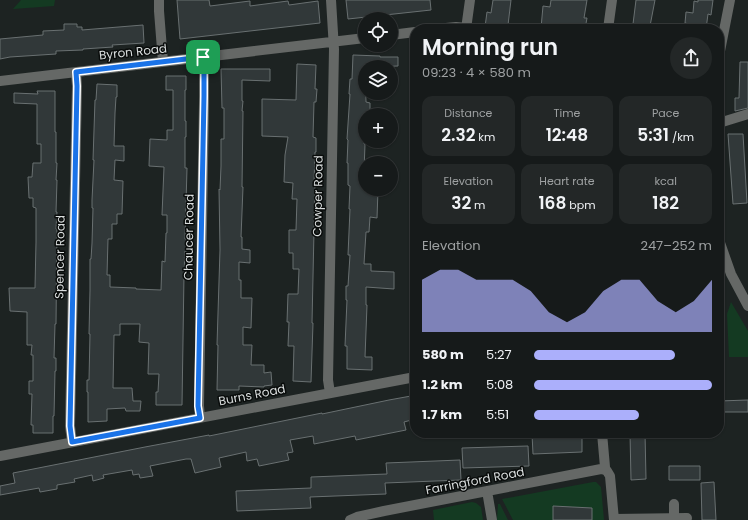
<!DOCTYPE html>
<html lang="en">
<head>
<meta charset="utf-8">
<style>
	body { margin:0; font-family:Poppins,sans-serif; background:#232727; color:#f1f3f6; height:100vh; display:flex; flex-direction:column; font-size:15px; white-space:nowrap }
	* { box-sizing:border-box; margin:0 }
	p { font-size:13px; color:#9ea1a2 }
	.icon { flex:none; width:22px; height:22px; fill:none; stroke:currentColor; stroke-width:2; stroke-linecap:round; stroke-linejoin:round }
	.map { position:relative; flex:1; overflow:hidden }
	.drawer { position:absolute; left:410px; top:24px; width:314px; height:414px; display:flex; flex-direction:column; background:#161a1a; border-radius:16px; box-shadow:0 1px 3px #0004,0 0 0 1px #353839 }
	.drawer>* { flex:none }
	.buttons { position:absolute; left:358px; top:12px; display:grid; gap:8px }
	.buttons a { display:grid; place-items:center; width:40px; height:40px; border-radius:50%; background:#161a1a; box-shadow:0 1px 3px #0004,0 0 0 1px #353839; font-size:20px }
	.pin { position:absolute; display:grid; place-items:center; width:34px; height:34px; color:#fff; margin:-17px; border-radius:8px; box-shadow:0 2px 6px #0006 }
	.round { display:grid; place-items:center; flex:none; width:42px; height:42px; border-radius:21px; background:#232727 }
	.head { display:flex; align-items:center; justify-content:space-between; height:68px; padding:0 12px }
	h1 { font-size:22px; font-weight:600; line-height:30px }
	.figures { display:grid; grid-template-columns:repeat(3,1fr); gap:6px; height:68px; padding:4px 12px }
	.figures div { display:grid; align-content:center; border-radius:10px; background:#232727; text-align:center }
	.figures b { font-size:17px; font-weight:600 }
	.figures small { font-size:11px; font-weight:400 }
	.figures p { font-size:11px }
	.chart { height:112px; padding:8px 12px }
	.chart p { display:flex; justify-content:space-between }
	.chart svg { width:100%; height:72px; margin-top:4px; fill:#abaffb; opacity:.7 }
	ul { padding:0 12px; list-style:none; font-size:13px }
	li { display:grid; grid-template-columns:64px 48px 1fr; align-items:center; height:30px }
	li i { height:10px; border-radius:5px; background:#abaffb }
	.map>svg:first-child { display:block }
	.green { fill:#143a22 }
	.building { fill:#313839; stroke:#697071 }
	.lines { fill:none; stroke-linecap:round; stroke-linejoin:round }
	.minor { stroke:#656866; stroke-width:10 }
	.route-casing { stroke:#fff; stroke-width:8 }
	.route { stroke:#1a73e8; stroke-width:5 }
	.labels { text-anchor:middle; stroke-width:3; stroke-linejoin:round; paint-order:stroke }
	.street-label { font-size:12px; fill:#d9dddd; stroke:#090c0b }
</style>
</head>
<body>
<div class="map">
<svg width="748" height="520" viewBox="0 0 748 520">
	<rect width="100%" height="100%" fill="#1d2322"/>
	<path class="green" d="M21,0H55L54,6L13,9Z
		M731,302L748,331V357H729L727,314Z
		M593,482H596L601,487L604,520H592V508L554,506L553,520H513L502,499Z
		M472,502L476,503L481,507L483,520H434L433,510Z
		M498,504H500L508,520H497Z"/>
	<path class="building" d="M177,0H209L210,6L250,1V6L288,1L289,5L318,1L320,23L180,39Z
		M346,0H430L431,10L348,19Z
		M493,0H511L508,25L501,24L500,29L485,27L487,12L491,13Z
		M551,0H587L584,18H587L585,29H544V28H541L543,6L550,7Z
		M636,0H655L650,26L633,24Z
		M698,0H713L711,15L708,14L706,29H688L689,24L685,23L686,12L693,13L694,1L698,2Z
		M64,24H77V27H82V30L143,25L144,43L112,45L113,47L83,49V50L56,51V54L10,57L0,59V39L43,35V31L64,30Z
		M353,55L380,56V57H398V66L365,67L366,102L370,103V112H366L365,115L364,144H365L364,171H365L364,190H378L377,218L370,217L369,232H366L364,264H371V271L394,272V289L366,287V305H367L365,357H372V370L347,369V346H345L347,300H346V286H348L350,255H348L350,209H349L350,186L348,185V163H347L348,140L347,139L350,94H349L350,79H352Z
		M740,62H748V108L735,111V98H739Z
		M297,64L316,65L315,89H317L316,102H314L313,137L316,138V152H315L314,184H315L312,323H313L311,382L293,381L294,346H288L289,322H287L288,294H298L299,269H293V253H289V230H296L297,199H292L293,183L284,182L285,155L288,137L262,136V99L296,100Z
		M221,69H270V81L242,80V101H243L242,111H243L242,187H243L241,237H242V249L250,250V263L239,262V280H241V298H252L251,328L243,327V345H252L251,365H264V373L271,372L272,385L264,386V387L239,386V390H217L218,345H217L220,250L219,189L220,190L221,166V139H224V108H222Z
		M166,76H186V90H185V121H186V137H185V168H187L185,239H187V251H185L184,274L182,405H156V392H158L159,374H148L149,343L139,342L140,324H120V335H114L113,388H132L133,401H141L140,411H126L125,408L107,409V421L88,422V392H87V380H89L90,334H89L90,290V259H91L92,243L93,208H92V200L94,160H93L95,100H96L97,84L117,85V97H116L115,113L114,146H124V161L115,160L114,180L123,181L122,214H117V224H112V239H108L107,275H110V287L136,288V289L161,290L162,261L165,262L166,233H167V215H162L164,167L149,166L150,139L167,140V130H173V90H166Z
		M37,91H55V132H56V163H57L56,180H57L56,212H57L56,229H57L56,324H55L54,358H56V371H55L54,416H53V433H33V425H31L32,394H29V381H33V355H31L32,345H27V312L10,311L9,288H35L36,242V208L33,207V198H29L28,177H32L33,163H41V144H37V104L14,103V93L38,94Z
		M728,134H743L747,203L733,204Z
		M411,396L415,419L404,422L406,430L356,440L355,436L314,444L313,436L290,440L293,452L287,453L289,460L259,466L257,459L247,461L246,452L219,458L221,467L195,473L191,459H186L150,466L153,476L140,478L139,474L133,475L132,470L103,475L104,478L93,481L92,475L74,479L75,482L57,485V489L40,492L39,488L0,495V486L15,483L13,473L145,447L209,435V436L322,413V414L389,400Z
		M748,400V412H719V401Z
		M553,433H582V452L533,454L532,434Z
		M630,433H645L646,479L631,480Z
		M528,446L529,466L463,468L462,448Z
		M460,460L461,480L385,483L386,494L310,497L311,508L237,511L236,491L311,488V477L387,474L386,463Z
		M669,466H700V480H669Z
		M714,482L716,520H702L701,483Z
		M553,506L592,508V520H553Z"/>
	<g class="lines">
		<path class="minor" d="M159,0V11L163,62
			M436,29L456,27L466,28
			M466,29L470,0
			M608,29L612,0
			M391,35L415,32
			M719,56L730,0
			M0,81L365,38
			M719,123L748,114
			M719,240L731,274L748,306
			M330,393L328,380L334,49L331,0
			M200,418L199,406L204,103V68L203,57
			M602,433L605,467V470
			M72,442L70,426L77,86L76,72
			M0,456L415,377
			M605,470L607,471L610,476L614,520
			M487,491L492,520
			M674,504V518
			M614,519L687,518
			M350,520L357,517L384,511L601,469L605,470"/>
	</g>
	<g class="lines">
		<defs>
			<path id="route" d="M203,57L204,68V96L198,406L200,418L72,442L70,426L77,86L76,72Z"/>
		</defs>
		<use href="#route" class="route-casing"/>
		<use href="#route" class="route"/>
	</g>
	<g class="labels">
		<g class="street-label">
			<text transform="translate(133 52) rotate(-6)" y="4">Byron Road</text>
			<text transform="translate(318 196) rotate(-89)" y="4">Cowper Road</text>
			<text transform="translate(189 237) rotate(-89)" y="4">Chaucer Road</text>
			<text transform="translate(60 257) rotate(-89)" y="4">Spencer Road</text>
			<text transform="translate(252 395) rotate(-11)" y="4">Burns Road</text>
			<text transform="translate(475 481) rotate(-11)" y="4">Farringford Road</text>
		</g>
	</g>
</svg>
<div class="buttons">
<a><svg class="icon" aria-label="locate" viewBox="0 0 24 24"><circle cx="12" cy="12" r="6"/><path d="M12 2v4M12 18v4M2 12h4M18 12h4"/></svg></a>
<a><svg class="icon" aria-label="layers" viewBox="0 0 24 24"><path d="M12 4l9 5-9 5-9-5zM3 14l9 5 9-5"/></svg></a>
<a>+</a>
<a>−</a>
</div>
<div class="pin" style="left:203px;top:57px;background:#1e9e55"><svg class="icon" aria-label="arrive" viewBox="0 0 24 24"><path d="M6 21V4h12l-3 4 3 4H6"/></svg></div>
<section class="drawer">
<div class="head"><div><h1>Morning run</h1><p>09:23 · 4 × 580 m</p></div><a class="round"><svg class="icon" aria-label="share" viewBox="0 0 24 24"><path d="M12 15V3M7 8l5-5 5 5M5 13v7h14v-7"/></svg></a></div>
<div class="figures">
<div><p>Distance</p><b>2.32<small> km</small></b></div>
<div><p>Time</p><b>12:48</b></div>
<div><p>Pace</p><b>5:31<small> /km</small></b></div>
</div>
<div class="figures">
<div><p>Elevation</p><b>32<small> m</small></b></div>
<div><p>Heart rate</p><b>168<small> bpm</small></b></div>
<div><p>kcal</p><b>182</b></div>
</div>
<div class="chart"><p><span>Elevation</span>247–252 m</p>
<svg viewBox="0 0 160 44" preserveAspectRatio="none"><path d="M0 44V12L10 6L20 6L30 12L40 12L50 12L60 19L70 32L80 38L90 32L100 19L110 12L120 12L130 25L140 32L150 25L160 12V44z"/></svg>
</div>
<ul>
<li><b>580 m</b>5:27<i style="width:79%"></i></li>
<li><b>1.2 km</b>5:08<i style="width:100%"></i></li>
<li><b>1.7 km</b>5:51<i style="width:59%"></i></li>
</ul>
</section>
</div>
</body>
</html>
